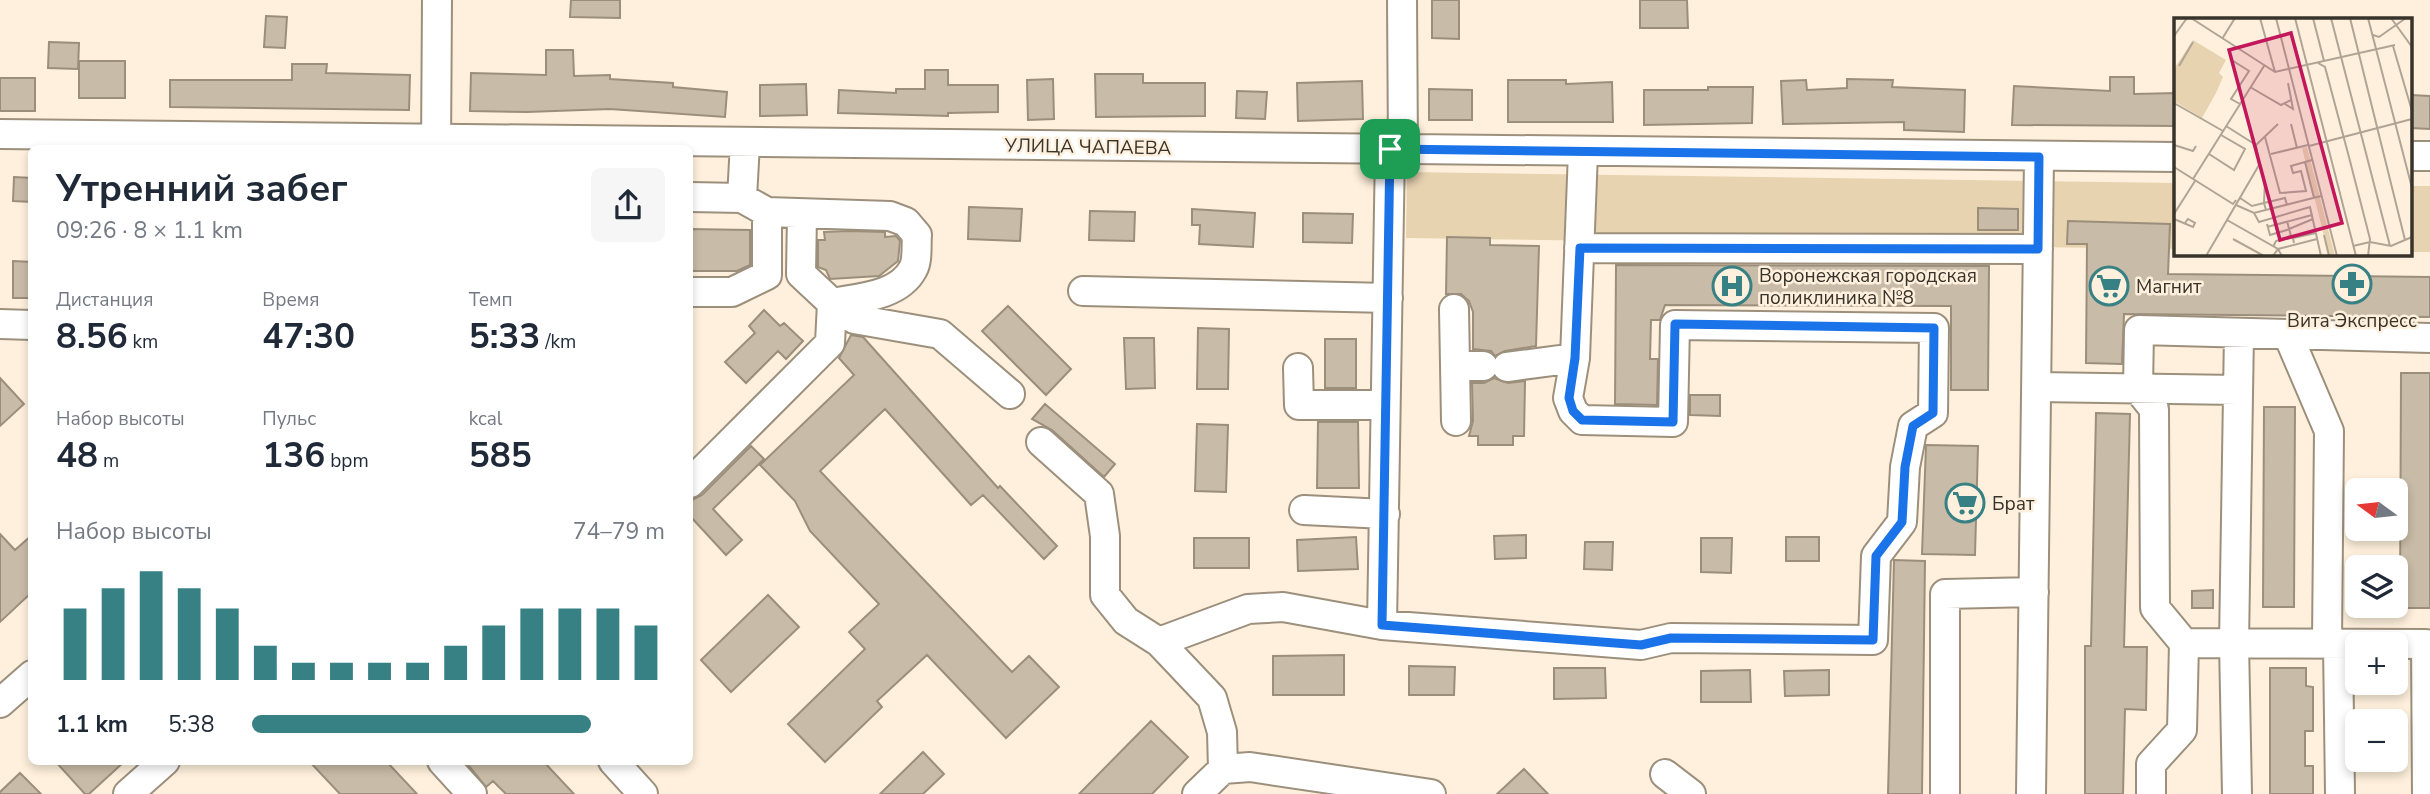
<!DOCTYPE html>
<html lang="ru">
<head>
<meta charset="utf-8">
<style>
	body { margin:0; font-family:"Nunito Sans",sans-serif; background:#f6f6f7; color:#1f2937; height:100vh; display:flex; flex-direction:column; font-size:26px; white-space:nowrap }
	* { box-sizing:border-box; margin:0 }
	p { font-size:23px; color:#747a83 }
	.icon { flex:none; width:38px; height:38px; fill:none; stroke:currentColor; stroke-width:2; stroke-linecap:round; stroke-linejoin:round }
	.map { position:relative; flex:1; overflow:hidden }
	.panel { position:absolute; left:28px; top:145px; width:665px; height:620px; display:flex; flex-direction:column; background:#fff; border-radius:10px; box-shadow:0 4px 10px #0003 }
	.panel>* { flex:none }
	.needle { width:46px; rotate:285deg }
	.controls { position:absolute; left:2345px; top:478px; display:grid; gap:14px }
	.controls a { display:grid; place-items:center; width:63px; height:63px; border-radius:10px; background:#fff; box-shadow:0 4px 10px #0003; font-size:35px }
	.pin { position:absolute; display:grid; place-items:center; width:60px; height:60px; color:#fff; margin:-30px; border-radius:14px; box-shadow:0 4px 10px #0006 }
	.round { display:grid; place-items:center; flex:none; width:74px; height:74px; border-radius:10px; background:#f6f6f7 }
	.headline { display:flex; align-items:center; justify-content:space-between; height:119px; padding:0 28px }
	h1 { font-size:38px; font-weight:700; line-height:52px }
	.stats { display:grid; grid-template-columns:repeat(3,1fr); gap:10px; height:119px; padding:7px 28px }
	.stats div { display:grid; align-content:center }
	.stats b { font-size:35px; font-weight:700 }
	.stats small { font-size:19px; font-weight:400 }
	.stats p { font-size:19px }
	.chart { height:196px; padding:14px 28px }
	.chart p { display:flex; justify-content:space-between }
	.chart svg { width:100%; height:126px; margin-top:7px; stroke:#378084; stroke-width:6 }
	ul { padding:0 28px; list-style:none; font-size:23px }
	li { display:grid; grid-template-columns:112px 84px 1fr; align-items:center; height:52px }
	li i { height:18px; border-radius:9px; background:#378084 }
	.map>svg:first-child { display:block }
	.green { fill:#e8d3b1 }
	.building { fill:#c8bba7; stroke:#9b8f7c; stroke-width:2 }
	.lines { fill:none; stroke-linecap:round; stroke-linejoin:round }
	.minor-casing { stroke:#9c907d; stroke-width:32 }
	.minor { stroke:#fff; stroke-width:28 }
	.route-casing { stroke:#fff; stroke-width:14 }
	.route { stroke:#1a73e8; stroke-width:9 }
	.labels { text-anchor:middle; stroke-width:5; stroke-linejoin:round; paint-order:stroke }
	.street-label { font-size:19px; fill:#38332b; stroke:#fef0dc }
	.poi-label { font-size:19px; fill:#38332b; stroke:#fef0dc; text-anchor:start }
	.inset-road { fill:none; stroke:#afa495; stroke-width:2 }
	.view { fill:#c2185b; fill-opacity:0.15; stroke:#c2185b; stroke-width:3.5 }
	.inset-edge { fill:none; stroke:#38332b; stroke-width:3.5 }
</style>
</head>
<body>
<div class="map">
<svg width="2430" height="794" viewBox="0 0 2430 794">
	<rect width="100%" height="100%" fill="#fef0dc"/>
	<path class="green" d="M1407,172L2176,183V249L1406,238Z
		M2411,186H2430V252H2411Z"/>
	<path class="building" d="M571,0H620V18L570,17Z
		M1432,0H1459V39L1432,38Z
		M1640,0H1687L1688,28H1640Z
		M266,16L287,17L285,48L264,47Z
		M49,42L79,43L78,69L48,68Z
		M546,50H573L574,76L610,75V79L673,83V87L727,92L725,117L610,109L527,112L470,111L471,73L546,75Z
		M79,61H125V98H79Z
		M292,64H327L326,73L410,75L409,110L170,107V80H292Z
		M925,70H948V85H998V112L948,113V116L838,113L839,90L896,93V89H925Z
		M1095,74H1143V83H1205V116L1096,117Z
		M2110,77H2134V94L2176,93V126L2012,125L2014,86L2110,91Z
		M0,78H35V111H0Z
		M1053,79L1054,119L1028,120L1027,80Z
		M1847,79L1893,80L1892,87L1965,90L1964,132L1904,130V122L1783,124L1781,81L1806,80L1807,90L1847,88Z
		M1508,80H1566V84L1612,82L1613,122H1508Z
		M1362,81L1363,119L1298,121L1297,83Z
		M806,84L807,115L760,116V85Z
		M1708,87H1753L1752,123L1644,125V90H1708Z
		M1429,89L1472,90V120H1429Z
		M1237,91L1267,92L1265,119L1236,118Z
		M2411,95L2430,96V129L2411,128Z
		M14,177L32,178V202L13,201Z
		M969,207L1022,209L1020,241L968,239Z
		M1978,208L2018,209V230H1978Z
		M1192,209L1255,213L1253,247L1199,244L1200,225H1192Z
		M1090,211L1135,212L1134,241L1089,240Z
		M1303,213L1353,214L1352,243L1303,242Z
		M2068,221L2170,224L2168,274L2430,277V317L2124,314L2122,364L2086,363L2087,244H2067Z
		M690,229L750,230V265L737,271H690Z
		M848,231L885,232V237L896,236L900,241L898,261L879,276L830,279L826,270L818,267V240H825L824,232Z
		M1447,237L1490,238V245L1539,246L1536,346L1505,351L1495,356L1491,351L1473,349V312L1469,301L1461,294H1446Z
		M13,261L32,262V298H13Z
		M1616,265L1989,266L1988,390H1951V306L1665,305L1660,320H1651L1650,359H1658L1657,405L1615,404Z
		M1008,306L1071,369L1046,395L982,331Z
		M764,310L780,326L784,323L803,341L786,359L778,351L746,383L725,362L755,333L749,326Z
		M1198,328L1229,329L1228,389H1197Z
		M851,335L863,337L998,488L1000,486L1057,546L1044,559L983,495L971,505L885,409L820,471L1012,672L1029,656L1059,687L1006,738L927,655L877,701L882,707L825,762L788,724L865,649L849,632L879,604L810,531L795,501L760,465L854,375L839,358Z
		M1124,338H1154L1155,388L1126,389Z
		M1325,339H1356V388H1325Z
		M2401,373H2430V608H2400Z
		M0,378L24,404L0,426Z
		M1494,378L1508,383L1525,381L1524,436H1513V445H1478V436H1469L1473,421L1472,383H1484Z
		M1690,395H1720V416L1690,415Z
		M1045,404L1115,464L1104,477L1052,430L1032,419Z
		M2264,407H2295L2294,607H2263Z
		M2096,413L2130,414L2124,647H2147L2146,710L2125,709L2123,794H2085V646H2091Z
		M1318,422H1358L1359,488H1317Z
		M1197,424L1228,425L1226,492L1195,491Z
		M1926,445L1978,446L1975,555L1922,554Z
		M751,446L764,459L713,509L742,540L726,555L690,516V501L702,495Z
		M0,534L15,550L32,535V592L0,622Z
		M1526,535V558L1495,559L1494,536Z
		M1356,537L1358,569L1298,571L1297,540Z
		M1786,537H1819V561H1786Z
		M1194,538H1249V568H1194Z
		M1701,538H1732L1731,573L1701,572Z
		M1585,542H1613L1612,570L1584,569Z
		M1894,560L1925,561L1922,794H1888Z
		M2213,590V608H2192V591Z
		M768,595L799,627L731,692L701,660Z
		M1344,655V695H1273V656Z
		M1409,666L1455,667L1454,695H1409Z
		M1554,668H1605L1606,698L1554,699Z
		M2270,668H2306V686L2313,687V731H2305V766H2313V794H2270Z
		M1750,670L1751,702H1701V671Z
		M1829,670V695L1785,696L1784,671Z
		M1151,721L1188,757L1152,794H1079Z
		M923,752L944,774L923,794H880Z
		M55,761H125L89,794H85Z
		M309,761H386L417,794H340Z
		M465,761H543L574,794H506L493,781L486,787Z
		M1524,769L1548,794H1497Z
		M20,773L41,794H0V792Z"/>
	<g class="lines">
		<defs>
			<path id="minor" d="M1402,0L1403,149
				M0,134L2176,157
				M436,149L437,0
				M2411,156H2430
				M690,197L742,198L767,212L890,216L906,222L917,235C916,245 918,260 913,269C899,296 859,298 832,303
				M742,198L745,143
				M1579,248L2038,249
				M1083,291L1388,298
				M690,292H732L767,275V212
				M832,303L854,319L940,334L1010,394
				M1454,309L1456,421
				M0,324L32,325
				M2288,335L2329,431L2327,642
				M1457,366H1483
				M1507,367L1575,358
				M1298,368L1299,405H1385
				M2037,387L2238,390
				M1041,442L1099,494L1105,536V595L1126,621L1159,642L1212,698L1222,732L1223,769
				M690,483L830,343L832,303L801,274L802,214
				M1304,510L1385,514
				M1382,625L1390,149
				M1159,642L1248,609L1283,607L1382,625L1641,645L1671,638L1873,640L1876,556L1902,522L1905,467L1913,426L1933,413L1934,328L1675,325L1673,422L1582,420L1573,411L1568,398L1575,358L1583,152
				M2184,643L2426,644L2427,794
				M2338,643L2340,794
				M0,703L32,675
				M442,761L472,794
				M613,761L643,794
				M1665,774L1691,794
				M128,794L165,761
				M1197,794L1223,769L1250,767L1431,794
				M1945,794V594L2034,592
				M2031,794L2039,157
				M2151,794V764L2182,730L2184,643L2155,608L2154,409L2138,389L2139,330L2430,338
				M2237,794L2234,643L2239,333"/>
		</defs>
		<use href="#minor" class="minor-casing"/>
		<use href="#minor" class="minor"/>
	</g>
	<g class="lines">
		<defs>
			<path id="route" d="M1390,149L2039,157L2038,249L1580,248L1575,358L1569,398L1573,411L1582,420L1673,422L1675,324L1934,328L1933,413L1913,426L1905,467L1902,522L1876,556L1873,640L1671,638L1641,645L1382,625Z"/>
		</defs>
		<use href="#route" class="route-casing"/>
		<use href="#route" class="route"/>
	</g>
	<defs>
		<symbol id="pharmacy-ring" viewBox="-11 -11 22 22"><circle r="9.5" fill="#fef0dc" stroke="#378084" stroke-width="1.5"/><path d="M-2-6h4v4h4v4h-4v4h-4v-4h-4v-4h4Z" fill="#378084"/></symbol>
		<symbol id="hospital-ring" viewBox="-11 -11 22 22"><circle r="9.5" fill="#fef0dc" stroke="#378084" stroke-width="1.5"/><path d="M-5-5h3v3.5h4V-5h3V5h-3V1.5h-4V5h-3Z" fill="#378084"/></symbol>
		<symbol id="supermarket-ring" viewBox="-11 -11 22 22"><circle r="9.5" fill="#fef0dc" stroke="#378084" stroke-width="1.5"/><path d="M-6-5.5h2.5l.6 2H6L4.5 2H-2.5L-4.4-4H-6ZM-1.5 3.2a1.3 1.3 0 1 0 .1 0ZM3 3.2a1.3 1.3 0 1 0 .1 0Z" fill="#378084"/></symbol>
	</defs>
	<g fill-rule="evenodd">
		<use href="#pharmacy-ring" x="2330" y="262" width="44" height="44"/>
		<use href="#hospital-ring" x="1710" y="264" width="44" height="44"/>
		<use href="#supermarket-ring" x="2087" y="264" width="44" height="44"/>
		<use href="#supermarket-ring" x="1943" y="481" width="44" height="44"/>
	</g>
	<g class="labels">
		<g class="street-label">
			<text transform="translate(1088 146) rotate(1)" y="7">УЛИЦА ЧАПАЕВА</text>
		</g>
		<g class="poi-label">
			<text x="1759" y="282">Воронежская городская<tspan x="1759" dy="22">поликлиника №8</tspan></text>
			<text x="2136" y="293">Магнит</text>
			<text x="2352" y="327" text-anchor="middle">Вита Экспресс</text>
			<text x="1992" y="510">Брат</text>
		</g>
	</g>
	<g transform="translate(2174 18)">
		<rect width="238" height="238" fill="#fef0dc"/>
		<path d="M19,22L52,42L45,55L49,59L42,75L28,100L0,83V51ZM133,129L161,238H155L128,130Z" fill="#e8d3b1"/>
		<path class="inset-road" d="M17,0L101,54L221,27M86,0L101,54M102,0L163,238M121,0L182,238M139,0L150,43M157,0L216,228M176,0L231,222M194,0L238,170M217,0L238,29M199,17L205,19L232,0M0,18L13,0M48,21L61,0M219,28L238,93M56,41L75,53L57,81L66,86M144,45L151,49L176,143L196,221L194,238M5,48L19,24M76,69L107,87L117,82M0,85L49,113M111,86L119,91L114,65M117,106L123,130M52,108L82,127L85,147L53,202L104,231L108,238M91,119L106,175L132,173L127,153L119,155L117,148L138,142M0,127L19,133L22,128M82,127L104,106M135,128L238,101M35,136L60,152L71,131L47,117M97,136L134,127M131,144L140,180M0,149L59,186L62,182M19,161L90,48M66,180L78,188L90,185L92,192M90,185L111,180L113,187M90,185L91,162M62,187L80,195L147,178M80,195L85,204L136,189L147,238M0,196L21,163M0,201L19,209L21,205L14,201L11,205M93,206L96,217L116,211M93,209L138,197M115,211L139,201M150,217L155,238M59,221L90,238M120,225L119,220L142,215M179,228L196,224L217,228L238,219M99,229L102,223L117,218L113,203M32,238L53,202M99,238L104,231L143,221"/>
		<path class="view" d="M117,15L168,205L106,222L55,32Z"/>
		<rect width="238" height="238" class="inset-edge"/>
	</g>
</svg>
<div class="controls">
<a><svg class="needle" viewBox="-14 -14 28 28"><path d="M0-13l5 13h-10z" fill="#e53935"/><path d="M0 13l5-13h-10z" fill="#747a83"/></svg></a>
<a><svg class="icon" aria-label="layers" viewBox="0 0 24 24"><path d="M12 4l9 5-9 5-9-5zM3 14l9 5 9-5"/></svg></a>
<a>+</a>
<a>−</a>
</div>
<div class="pin" style="left:1390px;top:149px;background:#1e9e55"><svg class="icon" aria-label="arrive" viewBox="0 0 24 24"><path d="M6 21V4h12l-3 4 3 4H6"/></svg></div>
<section class="panel">
<div class="headline"><div><h1>Утренний забег</h1><p>09:26 · 8 × 1.1 km</p></div><a class="round"><svg class="icon" aria-label="share" viewBox="0 0 24 24"><path d="M12 15V3M7 8l5-5 5 5M5 13v7h14v-7"/></svg></a></div>
<div class="stats">
<div><p>Дистанция</p><b>8.56<small> km</small></b></div>
<div><p>Время</p><b>47:30</b></div>
<div><p>Темп</p><b>5:33<small> /km</small></b></div>
</div>
<div class="stats">
<div><p>Набор высоты</p><b>48<small> m</small></b></div>
<div><p>Пульс</p><b>136<small> bpm</small></b></div>
<div><p>kcal</p><b>585</b></div>
</div>
<div class="chart"><p><span>Набор высоты</span>74–79 m</p>
<svg viewBox="0 0 160 44" preserveAspectRatio="none"><path d="M5 44V19M15 44V12M25 44V6M35 44V12M45 44V19M55 44V32M65 44V38M75 44V38M85 44V38M95 44V38M105 44V32M115 44V25M125 44V19M135 44V19M145 44V19M155 44V25"/></svg>
</div>
<ul>
<li><b>1.1 km</b>5:38<i style="width:82%"></i></li>
</ul>
</section>
</div>
</body>
</html>
